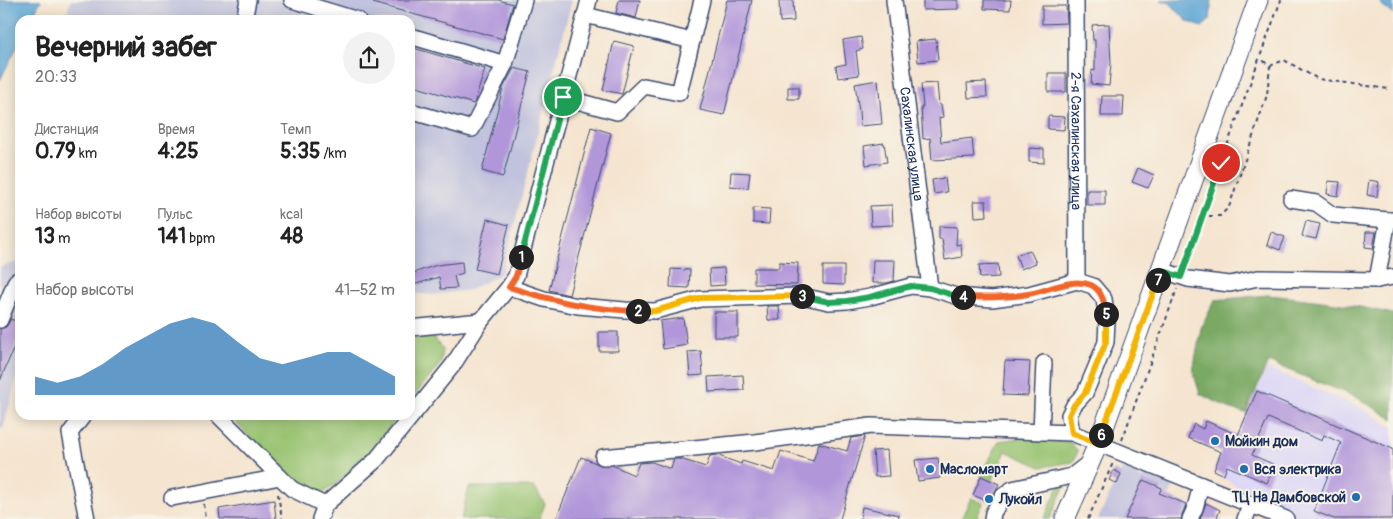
<!DOCTYPE html>
<html lang="ru">
<head>
<meta charset="utf-8">
<style>
	body { margin:0; font-family:Pangolin,sans-serif; background:#f2f2f2; color:#222; height:100vh; display:flex; flex-direction:column; font-size:19px; white-space:nowrap }
	* { box-sizing:border-box; margin:0 }
	p { font-size:16px; color:#767676 }
	.icon { flex:none; width:28px; height:28px; fill:none; stroke:currentColor; stroke-width:2; stroke-linecap:round; stroke-linejoin:round }
	.map { position:relative; flex:1; overflow:hidden }
	.drawer { position:absolute; left:15px; top:15px; width:400px; height:405px; display:flex; flex-direction:column; background:#fff; border-radius:15px; box-shadow:0 2px 12px #0003 }
	.drawer>* { flex:none }
	.pin { position:absolute; display:grid; place-items:center; width:42px; height:42px; color:#fff; margin:-21px; border:2px solid #fff; border-radius:50%; box-shadow:0 1px 5px #0007 }
	.km { position:absolute; width:25px; height:25px; margin:-12px; border-radius:50%; background:#222; color:#fff; font-size:14px; line-height:25px; text-align:center }
	.round { display:grid; place-items:center; flex:none; width:52px; height:52px; border-radius:26px; background:#f2f2f2 }
	.summary { display:flex; align-items:center; justify-content:space-between; height:85px; padding:0 20px }
	h1 { font-size:28px; font-weight:800; line-height:38px }
	.stats { display:grid; grid-template-columns:repeat(3,1fr); gap:8px; height:85px; padding:5px 20px }
	.stats div { display:grid; align-content:center }
	.stats b { font-size:21px; font-weight:800 }
	.stats small { font-size:14px; font-weight:400 }
	.stats p { font-size:14px }
	.chart { height:140px; padding:10px 20px }
	.chart p { display:flex; justify-content:space-between }
	.chart svg { width:100%; height:90px; margin-top:5px; fill:#1f6fb2; opacity:.7 }
	.map>svg:first-child { display:block }
	.built { fill:#dbd6f7 }
	.industrial { fill:#c1c2dd }
	.green { fill:#98c371; stroke:#5a7968 }
	.forest { fill:#7aa963; stroke:#4a6c60 }
	.water { fill:#60a7d6; stroke:#3e6b9a }
	.building { fill:#b196da }
	.lines { fill:none; stroke-linecap:round; stroke-linejoin:round }
	.minor-casing { stroke:#3c4a6f; stroke-width:18 }
	.major-casing { stroke:#3c4a6f; stroke-width:21 }
	.path { stroke:#3c4a6f; stroke-width:2; stroke-dasharray:4 4; stroke-linecap:butt }
	.minor { stroke:#fff; stroke-width:15 }
	.major { stroke:#fff; stroke-width:19 }
	.split-1-casing { stroke:#fff; stroke-width:10 }
	.split-2-casing { stroke:#fff; stroke-width:10 }
	.split-3-casing { stroke:#fff; stroke-width:10 }
	.split-4-casing { stroke:#fff; stroke-width:10 }
	.split-5-casing { stroke:#fff; stroke-width:10 }
	.split-6-casing { stroke:#fff; stroke-width:10 }
	.split-7-casing { stroke:#fff; stroke-width:10 }
	.split-8-casing { stroke:#fff; stroke-width:10 }
	.split-1 { stroke:#22a559; stroke-width:6 }
	.split-2 { stroke:#f0652b; stroke-width:6 }
	.split-3 { stroke:#f5b400; stroke-width:6 }
	.split-4 { stroke:#22a559; stroke-width:6 }
	.split-5 { stroke:#f0652b; stroke-width:6 }
	.split-6 { stroke:#f5b400; stroke-width:6 }
	.split-7 { stroke:#f5b400; stroke-width:6 }
	.split-8 { stroke:#22a559; stroke-width:6 }
	.poi-dot { fill:#1f6fb2; stroke:#f7f3e8; stroke-width:2 }
	.labels { text-anchor:middle; stroke-width:4; stroke-linejoin:round; paint-order:stroke }
	.street-label { font-size:14px; fill:#1b2f5e; stroke:#f7f3e8 }
	.poi-label { font-size:14px; font-weight:bold; fill:#1b2f5e; stroke:#f7f3e8; text-anchor:start }
</style>
</head>
<body>
<div class="map">
<svg width="1393" height="519" viewBox="0 0 1393 519">
	<rect width="100%" height="100%" fill="#f7f3e8"/>
	<filter id="ink" filterUnits="userSpaceOnUse"><feTurbulence type="fractalNoise" baseFrequency=".02" numOctaves="2"/><feDisplacementMap in="SourceGraphic" scale="10" xChannelSelector="R" yChannelSelector="G"/><feConvolveMatrix kernelMatrix="1 2 1 2 8 2 1 2 1" color-interpolation-filters="sRGB"/></filter>
	<filter id="wash" filterUnits="userSpaceOnUse"><feTurbulence type="fractalNoise" baseFrequency=".0096" numOctaves="4" result="noise"/><feDisplacementMap in="SourceGraphic" scale="20" xChannelSelector="R" yChannelSelector="G"/><feGaussianBlur stdDeviation="1.12" result="paint"/><feColorMatrix in="noise" values="0 0 0 0 0 0 0 0 0 0 0 0 0 0 0 0 0 1.4 0 .05"/><feComposite in="paint" operator="in"/></filter>
	<g filter="url(#wash)">
		<rect width="100%" height="100%" fill="#f5e5d0"/>
		<path class="built" d="M1267,368L1357,406L1393,427V519H1304L1267,504L1220,476Z"/>
		<path class="industrial" d="M71,0H572L502,273L470,290L431,295L410,293V20H65Z
			M20,261V365L3,429L0,428V267Z
			M1123,467L1142,479L1147,470L1175,482L1169,497L1201,510L1205,503L1220,510L1216,519H1098Z"/>
		<path class="green" d="M433,337L443,349L441,363L410,401V338Z
			M228,415H399L359,466L321,495L292,480Z
			M1026,437L1070,442L1078,451L1073,462L1041,467L1006,451L992,481L981,476L999,441Z
			M1060,484H1063L1064,487L1050,519H1044Z
			M469,487H534L545,504L539,519H461Z
			M971,498L983,503L976,519H961Z"/>
		<path class="forest" d="M1268,295C1310,299 1351,304 1393,314V419L1356,397L1268,362L1246,413L1231,409L1200,394L1193,371L1201,328L1215,300Z"/>
		<path class="water" d="M0,0H41L31,20H20V41L0,80Z
			M1161,0H1212L1210,20L1202,27L1187,21L1170,3Z
			M1380,0H1393V15L1380,3Z"/>
		<g id="blocks">
			<path class="building" d="M374,0H498L513,4L503,39L373,3Z
				M619,0H640L636,18L616,13Z
				M727,0H752L724,115L700,110Z
				M779,0H793L794,21L780,22Z
				M923,0H958V9L923,10Z
				M984,0H1011L1010,10L984,9Z
				M1042,6H1066L1067,23L1042,24Z
				M1109,24L1111,63L1109,86L1091,84L1092,70L1095,71V40H1093L1092,25Z
				M861,37L863,49L856,51L859,75L838,78L836,66L846,64L843,40Z
				M936,39L938,60L918,62L916,41Z
				M614,41L634,46L622,94L603,90Z
				M410,47L485,69L474,104L410,85Z
				M514,68L530,72L503,177L482,171L503,88Z
				M1048,73H1066V92H1048Z
				M878,80L882,124L860,126L859,111L855,84Z
				M986,82L987,97L968,98L967,83Z
				M937,83L939,105H941L943,117L939,118L941,142L972,138L974,158L932,160L930,138L923,139L921,107H923L921,84Z
				M788,87H799V99H788Z
				M1102,96H1124L1123,116H1101Z
				M1048,116L1065,117L1064,130L1048,129Z
				M591,127L611,133L569,295L549,290Z
				M884,143L887,162L866,165L864,146Z
				M1029,148L1044,149V163L1029,162Z
				M1138,168L1154,175L1148,188L1132,182Z
				M731,172L750,173L748,188L730,186Z
				M945,178L947,192L934,194L932,180Z
				M1369,180L1379,182L1377,197L1367,195Z
				M1328,181L1340,182L1338,196L1327,194Z
				M1087,190H1105V205H1087Z
				M974,201H986L987,216L975,217Z
				M892,205L893,225L871,226L870,206Z
				M753,208L770,209L769,224L753,223Z
				M487,219L509,225L497,274L475,269Z
				M1306,221L1320,224L1316,239L1302,236Z
				M939,226L957,227L956,245L961,244L962,257L945,260L942,239H939Z
				M1271,232L1285,237L1280,250L1267,245Z
				M1366,232H1376L1373,248L1365,247Z
				M1030,250L1036,263L1021,269L1016,255Z
				M873,260H895L894,281L887,283H872Z
				M462,262L463,273L454,276L457,288L441,289L439,277L410,286V274L437,265Z
				M779,262L798,263L797,285L754,284V268H779Z
				M998,264L999,277L980,278L979,265Z
				M823,266H844V285L823,284Z
				M724,268L725,285L710,286L709,269Z
				M671,269L690,270L689,288L670,287Z
				M767,306H779L780,320H768Z
				M714,312H738V337H714Z
				M683,318L687,345L663,349L660,321Z
				M11,319L20,323V333L0,381V329L6,327Z
				M599,332H618V351H599Z
				M701,351L703,375L690,376L688,352Z
				M1005,361L1030,362L1028,396L1003,395Z
				M743,375L744,390L709,392L708,377Z
				M1257,391L1393,449V519H1334L1314,511L1341,443L1324,435L1322,441L1268,418L1252,455L1275,465L1267,483L1227,466L1224,475L1214,470L1221,452L1188,438L1194,424L1203,429L1206,421L1238,435Z
				M865,436L840,519H556L581,457L606,467L612,465L634,475L639,463L652,462L671,469L674,459H680L706,467L710,456L716,455L741,464L742,461L774,471L781,451L813,461L819,443L847,451L851,438Z
				M887,450L889,476L875,477L873,451Z
				M938,458L940,478L918,481L915,460Z
				M1114,470L1121,474L1117,484L1109,480Z
				M981,476L999,484L989,502L973,495Z
				M1143,480L1162,488L1159,493L1186,504L1181,519H1125Z
				M274,500L276,519H220L219,509Z
				M1206,503L1220,510L1217,517L1221,519H1200Z
				M862,507L899,515L898,519H860Z"/>
		</g>
	</g>
	<g filter="url(#ink)">
		<use href="#blocks" fill-opacity="0" stroke="#3c4a6f" stroke-width="1"/>
		<g class="lines">
			<defs>
				<g id="minor">
					<path d="M292,0L358,20"/>
					<path id="s1" d="M894,0L930,288"/>
					<path id="s2" d="M1076,0L1077,281"/>
					<path d="M585,15L692,41"/>
					<path d="M244,20L248,0"/>
					<path d="M410,36L505,64"/>
					<path d="M563,97L617,112L644,86L679,93L702,0"/>
					<path d="M410,111L472,129L505,64L524,0"/>
					<path d="M1291,199L1316,203L1333,215L1388,220"/>
					<path d="M1161,270L1188,279L1230,284L1258,278L1377,280L1393,277"/>
					<path d="M1377,280L1388,220H1393"/>
					<path d="M509,287L544,299L578,306L625,310L655,311L700,299L802,296L829,302L847,301L870,297L911,286L930,288L956,296L992,299L1029,294L1077,281"/>
					<path d="M0,320L16,281L20,279"/>
					<path d="M410,328L481,321"/>
					<path d="M84,415L70,433L87,519"/>
					<path d="M218,415L292,489L325,505"/>
					<path d="M1041,432L1044,363"/>
					<path d="M1072,433L1069,415L1074,405L1085,393L1096,367L1106,342L1107,320L1104,299L1093,286L1077,281"/>
					<path d="M603,457L755,442L871,426L1072,433L1286,519"/>
					<path d="M172,498L280,477"/>
					<path d="M320,519L325,505L376,460L453,365L481,321L509,287L516,276L589,0"/>
					<path d="M992,519L993,513L1003,496L1012,489L1072,476L1090,462"/>
					<path d="M1190,519L1195,508L1201,485"/>
					<path d="M1245,519L1251,504"/>
				</g>
				<path id="major" d="M1065,519L1098,444L1258,0"/>
			</defs>
			<use href="#minor" class="minor-casing"/>
			<use href="#major" class="major-casing"/>
			<path class="path" d="M1270,66L1284,60L1318,79L1389,89
				M1201,216H1220L1229,207L1267,95L1270,66L1260,58
				M1185,266L1201,216L1281,0
				M1122,440L1177,289
				M278,494L282,519
				M204,504L206,519
				M1088,519L1113,463"/>
			<use href="#minor" class="minor"/>
			<use href="#major" class="major"/>
		</g>
	</g>
	<g class="lines" filter="url(#ink)">
		<defs>
			<path id="split-1" d="M521,257L563,97"/>
			<path id="split-2" d="M521,257L516,276L509,287C552,301 594,310 638,311"/>
			<path id="split-3" d="M638,311H655L700,298L802,296"/>
			<path id="split-4" d="M802,296L829,302L847,301L870,297L911,286L930,288L956,296L963,297"/>
			<path id="split-5" d="M963,297C985,298 1006,298 1028,294C1048,291 1071,277 1091,285C1102,290 1105,304 1106,314"/>
			<path id="split-6" d="M1101,435L1098,444L1072,433L1069,415L1074,405L1085,393L1106,342V314"/>
			<path id="split-7" d="M1101,435L1158,280"/>
			<path id="split-8" d="M1158,280L1161,270L1181,277L1221,163"/>
		</defs>
		<use href="#split-1" class="split-1-casing"/>
		<use href="#split-2" class="split-2-casing"/>
		<use href="#split-3" class="split-3-casing"/>
		<use href="#split-4" class="split-4-casing"/>
		<use href="#split-5" class="split-5-casing"/>
		<use href="#split-6" class="split-6-casing"/>
		<use href="#split-7" class="split-7-casing"/>
		<use href="#split-8" class="split-8-casing"/>
		<use href="#split-1" class="split-1"/>
		<use href="#split-2" class="split-2"/>
		<use href="#split-3" class="split-3"/>
		<use href="#split-4" class="split-4"/>
		<use href="#split-5" class="split-5"/>
		<use href="#split-6" class="split-6"/>
		<use href="#split-7" class="split-7"/>
		<use href="#split-8" class="split-8"/>
	</g>
	<g class="poi-dot">
		<circle cx="1215" cy="441" r="5"/>
		<circle cx="930" cy="469" r="5"/>
		<circle cx="1244" cy="469" r="5"/>
		<circle cx="1356" cy="497" r="5"/>
		<circle cx="989" cy="499" r="5"/>
	</g>
	<g class="labels">
		<g class="street-label">
			<text dy="5" stroke="none"><textPath href="#s2" startOffset="141">2-я Сахалинская улица</textPath></text>
			<text dy="5" stroke="none"><textPath href="#s1" startOffset="145">Сахалинская улица</textPath></text>
		</g>
		<g class="poi-label">
			<text x="1225" y="446">Мойкин дом</text>
			<text x="940" y="474">Масломарт</text>
			<text x="1254" y="474">Вся электрика</text>
			<text x="1346" y="502" text-anchor="end">ТЦ На Дамбовской</text>
			<text x="999" y="504">Лукойл</text>
		</g>
	</g>
</svg>
<div class="pin" style="left:563px;top:97px;background:#1e9e55"><svg class="icon" aria-label="arrive" viewBox="0 0 24 24"><path d="M6 21V4h12l-3 4 3 4H6"/></svg></div>
<div class="pin" style="left:1221px;top:163px;background:#d93025"><svg class="icon" aria-label="check" viewBox="0 0 24 24"><path d="M5 12l5 5 9-10"/></svg></div>
<b class="km" style="left:521px;top:257px">1</b>
<b class="km" style="left:638px;top:311px">2</b>
<b class="km" style="left:802px;top:296px">3</b>
<b class="km" style="left:963px;top:297px">4</b>
<b class="km" style="left:1106px;top:314px">5</b>
<b class="km" style="left:1101px;top:435px">6</b>
<b class="km" style="left:1158px;top:280px">7</b>
<section class="drawer">
<div class="summary"><div><h1>Вечерний забег</h1><p>20:33</p></div><a class="round"><svg class="icon" aria-label="share" viewBox="0 0 24 24"><path d="M12 15V3M7 8l5-5 5 5M5 13v7h14v-7"/></svg></a></div>
<div class="stats">
<div><p>Дистанция</p><b>0.79<small> km</small></b></div>
<div><p>Время</p><b>4:25</b></div>
<div><p>Темп</p><b>5:35<small> /km</small></b></div>
</div>
<div class="stats">
<div><p>Набор высоты</p><b>13<small> m</small></b></div>
<div><p>Пульс</p><b>141<small> bpm</small></b></div>
<div><p>kcal</p><b>48</b></div>
</div>
<div class="chart"><p><span>Набор высоты</span>41–52 m</p>
<svg viewBox="0 0 160 44" preserveAspectRatio="none"><path d="M0 44V35L10 38L20 35L30 29L40 21L50 15L60 9L70 6L80 9L90 18L100 26L110 29L120 26L130 23L140 23L150 29L160 35V44z"/></svg>
</div>
</section>
</div>
</body>
</html>
